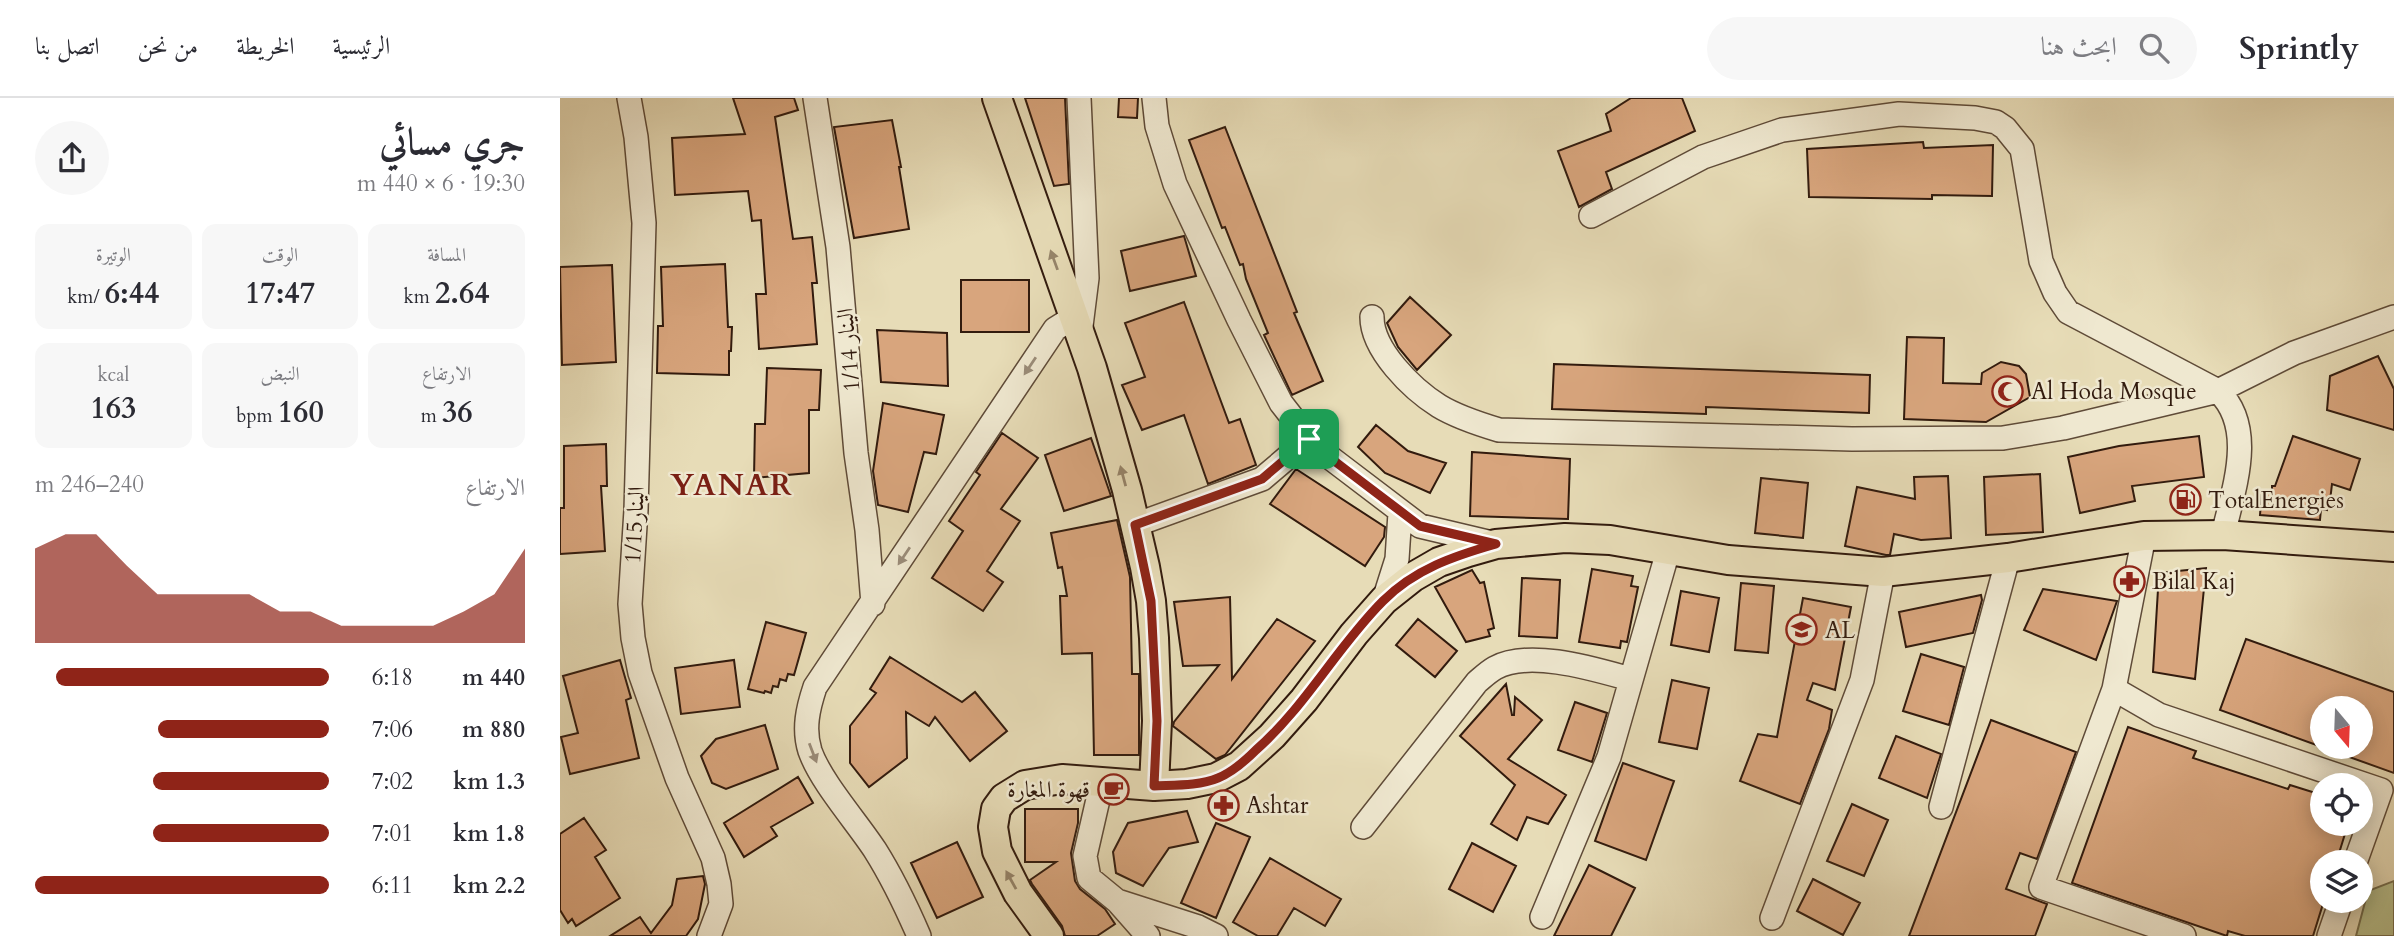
<!DOCTYPE html>
<html lang="ar">
<head>
<meta charset="utf-8">
<style>
	body { margin:0; font-family:Cardo,Amiri,serif; background:#f7f7f7; color:#2b2b33; direction:rtl; height:100vh; display:flex; flex-direction:column; font-size:26px; white-space:nowrap }
	* { box-sizing:border-box; margin:0 }
	p { font-size:23px; color:#7c7c81 }
	.icon { flex:none; width:38px; height:38px; fill:none; stroke:currentColor; stroke-width:2; stroke-linecap:round; stroke-linejoin:round }
	.map { position:relative; flex:1; overflow:hidden; direction:ltr }
	.side { display:flex; flex-direction:column; background:#fff; width:560px }
	.side>* { flex:none }
	.needle { width:46px; rotate:161deg }
	.tools { position:absolute; left:1750px; top:598px; display:grid; gap:14px }
	.tools a { display:grid; place-items:center; width:63px; height:63px; border-radius:50%; background:#fff; box-shadow:0 4px 18px #0003; font-size:35px }
	.pin { position:absolute; display:grid; place-items:center; width:60px; height:60px; color:#fff; margin:-30px; border-radius:14px; box-shadow:0 4px 10px #0006 }
	.round { display:grid; place-items:center; flex:none; width:74px; height:74px; border-radius:37px; background:#f7f7f7 }
	.overview { display:flex; align-items:center; justify-content:space-between; height:119px; padding:0 35px }
	h1 { font-size:38px; font-weight:700; line-height:52px }
	.figures { display:grid; grid-template-columns:repeat(3,1fr); gap:10px; height:119px; padding:7px 35px }
	.figures div { display:grid; align-content:center; border-radius:14px; background:#f7f7f7; text-align:center }
	.figures b { font-size:30px; font-weight:700 }
	.figures small { font-size:19px; font-weight:400 }
	.figures p { font-size:19px }
	.chart { height:196px; padding:14px 35px }
	.chart p { display:flex; justify-content:space-between }
	.chart svg { width:100%; height:126px; margin-top:7px; fill:#8f2418; opacity:.7 }
	ul { padding:0 35px; list-style:none; font-size:23px }
	li { display:grid; grid-template-columns:112px 84px 1fr; align-items:center; height:52px }
	li i { height:18px; border-radius:9px; background:#8f2418 }
	header { display:flex; align-items:center; gap:42px; box-sizing:border-box; height:98px; padding:0 35px; background:#fff; border-bottom:2px solid #e1e1e2 }
	header strong { font-size:33px }
	nav { display:flex; gap:38px; margin-inline-start:auto; font-size:24px }
	.search { width:490px; height:63px; background:#f7f7f7; display:flex; align-items:center; gap:18px; box-sizing:border-box; padding:0 24px; border-radius:38px; color:#7c7c81; font-size:26px }
	main { display:flex; flex:1; min-height:0 }
	.map>svg:first-child { display:block }
	.green { fill:#b7c08d; stroke:#746e4e; stroke-width:2 }
	.building { fill:#d8a57d; stroke:#321b0e; stroke-width:2 }
	.lines { fill:none; stroke-linecap:round; stroke-linejoin:round }
	.minor-casing { stroke:#5f4b38; stroke-width:26 }
	.major-casing { stroke:#321b0e; stroke-width:32 }
	.minor { stroke:#efe8d0; stroke-width:23 }
	.major { stroke:#e7dcb7; stroke-width:28 }
	.oneway { fill:#96856b }
	.oneway2 { fill:#9a8c79 }
	.route-casing { stroke:#fff; stroke-width:14 }
	.route { stroke:#8f2418; stroke-width:9 }
	.labels { text-anchor:middle; stroke-width:5; stroke-linejoin:round; paint-order:stroke }
	.street-label { font-size:23px; fill:#321b0e; stroke:#efe8d0 }
	.poi-label { font-size:23px; fill:#321b0e; stroke:#efe8d0; text-anchor:start }
	.district-label { font-size:30px; font-weight:bold; letter-spacing:2px; fill:#7a1f14; stroke:#efe8d0 }
</style>
</head>
<body>
<header>
<strong>Sprintly</strong>
<div class="search"><svg class="icon" aria-label="search" viewBox="0 0 24 24"><circle cx="10" cy="10" r="6"/><path d="M15 15l6 6"/></svg>ابحث هنا</div>
<nav><a>الرئيسية</a><a>الخريطة</a><a>من نحن</a><a>اتصل بنا</a></nav>
</header>
<main>
<div class="map">
<svg width="1834" height="838" viewBox="0 0 1834 838">
	<rect width="100%" height="100%" fill="#e7dcb7"/>
	<filter id="stains"><feTurbulence type="fractalNoise" baseFrequency=".00286" numOctaves="4"/><feColorMatrix values="0 0 0 0 .2 0 0 0 0 .09 0 0 0 0 .02 0 0 0 .5 -.17"/></filter>
	<radialGradient id="worn" r=".72"><stop offset=".6" stop-color="#630" stop-opacity="0"/><stop offset="1" stop-color="#630" stop-opacity=".3"/></radialGradient>
	<path class="green" d="M1834,783V838H1796L1808,793Z"/>
	<path class="building" d="M173,0H234L238,12L215,19L233,141L252,139L257,185H252L257,246L199,251L196,196H206L201,122L192,123L188,93L115,97L112,40L185,36Z
		M465,0H505L509,86L494,88Z
		M559,0H578L577,20L558,19Z
		M1071,0H1122L1135,33L1046,74L1052,91L1019,109L998,53L1051,33L1046,16Z
		M332,22L341,69H339L349,131L294,140L274,29Z
		M665,29L737,214L734,215L763,283L732,297L704,237L708,235L686,181L683,166L680,167L665,129L662,130L629,42Z
		M1363,44L1364,50L1433,47L1432,98L1372,97V101L1249,99L1247,51Z
		M624,138L636,178L570,193L561,153Z
		M165,166L168,229H172L171,253H169V277L97,275L98,228H103L101,169Z
		M52,167L56,264L2,267L0,169Z
		M401,182H469V234H401Z
		M850,199L891,237L857,272L838,249L827,225Z
		M624,204L669,325L680,321L696,367L648,386L624,317L582,332L562,287L585,279L565,225Z
		M317,232L387,235L388,288L321,284Z
		M1347,239L1384,240L1383,285L1421,286L1422,275L1441,264L1459,268L1466,276L1470,299L1426,324L1344,321Z
		M1818,258L1834,291V332L1767,312L1770,278Z
		M994,266L1310,277L1309,315L1146,309V316L992,311Z
		M207,270L261,272L259,312H249V375L194,380L195,326H205Z
		M323,305L384,317L376,356L364,354L348,414L318,407L313,373Z
		M816,327L848,353L886,365L870,395L825,375L798,349Z
		M442,335L478,360L441,411L460,423L427,473L443,484L423,513L372,480L403,433L389,423L420,377L416,374Z
		M1639,338L1644,379L1572,388L1575,403L1520,415L1508,359L1559,348Z
		M1733,338L1800,361L1790,392L1772,386L1770,403H1768L1767,412L1761,411L1760,422L1700,417L1702,392L1712,393V388H1715Z
		M531,340L551,398L504,413L485,357Z
		M46,346L47,388H41L45,453L0,456V410H4V348Z
		M912,354L1010,361L1008,421L910,418Z
		M736,371L825,429L824,439L805,468L710,406Z
		M1480,376L1483,434L1426,437L1424,379Z
		M1388,378L1391,440L1361,442L1334,436L1330,457H1326L1285,448L1297,389L1355,401L1354,379Z
		M1201,380L1248,385L1243,440L1195,435Z
		M557,422L570,479L572,576H579V657H534L532,555L502,556L500,498H507L502,469L498,470L491,435Z
		M1646,470L1635,581L1593,574L1599,475Z
		M1032,471L1073,478L1071,488L1078,489L1067,544L1061,543L1060,550L1019,544Z
		M912,472L920,485L924,484L934,530L928,532L930,538L906,544L875,489Z
		M962,480L1000,482L997,540L959,538Z
		M1181,485L1214,488L1208,555L1175,552Z
		M1483,491L1557,503L1536,562L1464,532Z
		M1121,493L1159,500L1149,554L1111,547Z
		M1421,497L1422,502L1413,535L1346,549L1339,514Z
		M670,499L672,581L717,521L755,543L665,657L656,661L613,628L614,624L659,567L623,568L614,504Z
		M1243,500L1291,509L1275,592L1253,585L1247,602L1272,612L1269,631L1240,706L1180,683L1198,636L1217,639Z
		M858,521L897,553L875,579L836,547Z
		M206,524L246,535L234,577L228,576L226,583L220,581L218,589L213,588L211,595L205,593L204,595L188,591Z
		M1686,541L1834,594V675L1767,651L1801,649V611H1762V649L1660,612Z
		M1361,556L1404,569L1389,627L1343,613Z
		M330,559L402,604L415,594L447,633L410,663L375,619L369,628L346,614L347,660L309,689L290,665V628L316,595L310,591Z
		M60,562L71,600L66,602L79,660L10,676L1,639L18,635L3,578Z
		M174,562L180,609L121,616L115,570Z
		M1112,582L1149,590L1137,651L1099,644Z
		M946,586L952,617H954L955,599L982,622L948,661L1006,697L988,726L967,719L957,742L931,726L955,687L900,638Z
		M1015,604L1047,615L1032,664L998,652Z
		M1431,622L1516,654L1477,761L1460,755L1446,791L1487,806L1475,838H1349Z
		M205,627L218,671L166,691L152,685L141,658L156,641Z
		M1568,629L1636,653L1633,660L1728,691L1730,687L1762,697V726H1788L1776,765H1762V809L1753,838H1685L1668,833L1667,838L1512,785Z
		M1336,638L1381,656L1367,700L1319,680Z
		M1063,665L1114,683L1086,762L1035,743Z
		M238,679L253,705L211,729L217,738L184,759L164,725Z
		M1292,706L1328,722L1304,778L1267,763Z
		M465,711H518V725L511,755L515,783L520,791L545,811L555,826L537,838H505L502,828L472,786L470,782L496,764H465Z
		M627,713L638,744L609,750L583,788L556,775L553,754L568,725Z
		M24,720L46,752L35,759L60,800L16,828L12,821L8,825L0,812V736Z
		M656,725L690,739L656,820L621,805Z
		M397,744L423,799L377,820L351,765Z
		M912,745L956,768L933,814L889,791Z
		M710,760L781,801L765,828L734,810L717,838H698L673,824Z
		M1029,767L1075,790L1051,838H994Z
		M143,778L145,786L138,821L126,838H50L80,819L91,835L112,807L117,781Z
		M1253,781L1300,805L1283,837L1237,813Z"/>
	<g class="lines">
		<defs>
			<path id="minor" d="M69,0L76,39L84,125L76,412L70,506L73,540L80,575L117,680L153,760L159,786L161,806L149,838
				M255,0L278,149L296,355L307,432L313,506
				M519,0L527,180L520,236
				M594,0L597,28L615,86L679,222L721,305L749,341L764,355L860,428L936,446
				M1031,118L1143,59L1222,32L1339,16L1415,20L1436,24L1445,30L1462,51L1481,163L1495,195L1508,214L1658,293C1697,330 1673,392 1663,437
				M812,219C812,252 852,291 879,308C897,319 919,326 939,332L1292,341L1443,340L1503,330L1658,293L1734,255L1834,219
				M575,427L702,381L749,341
				M1584,438L1554,591L1481,789L1624,838
				M824,502L837,461L840,415
				M1554,591L1599,617L1821,692L1795,765
				M542,684L525,758L529,780L557,803L588,838
				M1381,709L1448,460
				M803,729L917,584C923,579 928,574 935,570C969,551 1034,571 1070,581
				M557,803L638,829L656,838
				M982,819L1049,659L1108,453
				M1212,820L1302,582L1323,474
				M359,838C346,808 332,779 315,752C296,723 261,684 250,653C243,631 248,610 255,589L495,231L503,226L516,223
				M1769,838L1781,803"/>
			<path id="major" d="M437,0L532,270L567,392L585,469L591,503L594,540L597,623L594,688
				M489,838L458,795L437,753L433,729L436,711L444,700L465,687L502,681L594,688L627,686L656,680L679,668L712,638L744,602L794,536L824,502L853,479L879,464L908,454L936,446L1005,440L1050,442L1168,462L1323,474L1448,460L1584,438L1663,437L1834,449"/>
		</defs>
		<use href="#minor" class="minor-casing"/>
		<use href="#major" class="major-casing"/>
		<use href="#minor" class="minor"/>
		<use href="#major" class="major"/>
	</g>
	<defs><path id="oneway-solid" d="M-6-.8H1V-3.2L6.5 0L1 3.2V.8H-6Z" transform="scale(1.75)"/></defs>
	<g class="oneway">
		<use href="#oneway-solid" transform="translate(494 162) rotate(-110)"/>
		<use href="#oneway-solid" transform="translate(563 378) rotate(-105)"/>
		<use href="#oneway-solid" transform="translate(451 782) rotate(-119)"/>
	</g>
	<g class="oneway2">
		<use href="#oneway-solid" transform="translate(470 268) rotate(124)"/>
		<use href="#oneway-solid" transform="translate(344 458) rotate(124)"/>
		<use href="#oneway-solid" transform="translate(253 655) rotate(69)"/>
	</g>
	<g class="lines">
		<defs>
			<path id="route" d="M749,341L777,365L860,428L936,446C894,458 855,471 823,503C777,549 746,608 696,652C685,663 673,674 658,680C639,688 615,687 594,688L597,623L591,503L575,427L702,381Z"/>
		</defs>
		<use href="#route" class="route-casing"/>
		<use href="#route" class="route"/>
	</g>
	<defs>
		<symbol id="mosque-ring" viewBox="-11 -11 22 22"><circle r="9.5" fill="#efe8d0" stroke="#8f2418" stroke-width="1.5"/><path d="M3.5-4.9A6 6 0 1 0 3.5 4.9A5 5 0 1 1 3.5-4.9Z" fill="#8f2418"/></symbol>
		<symbol id="fuel-ring" viewBox="-11 -11 22 22"><circle r="9.5" fill="#efe8d0" stroke="#8f2418" stroke-width="1.5"/><path d="M-5.5-6h7V0h2V4h1.3V-2.5L3-4.5l.8-.8L6-3V5H2.5V1h-1V6h-7ZM-4.2-4.7v3.2H.2V-4.7Z" fill="#8f2418"/></symbol>
		<symbol id="pharmacy-ring" viewBox="-11 -11 22 22"><circle r="9.5" fill="#efe8d0" stroke="#8f2418" stroke-width="1.5"/><path d="M-2-6h4v4h4v4h-4v4h-4v-4h-4v-4h4Z" fill="#8f2418"/></symbol>
		<symbol id="school-ring" viewBox="-11 -11 22 22"><circle r="9.5" fill="#efe8d0" stroke="#8f2418" stroke-width="1.5"/><path d="M0-5L7-2L0 1L-7-2ZM-4 1L0 2.5L4 1V4Q0 6-4 4Z" fill="#8f2418"/></symbol>
		<symbol id="cafe-ring" viewBox="-11 -11 22 22"><circle r="9.5" fill="#efe8d0" stroke="#8f2418" stroke-width="1.5"/><path d="M-5.5-4.5H6V0H3Q3 3.5 0 3.5H-2.5Q-5.5 3.5-5.5 0ZM3-3.2v2h1.7v-2ZM-6 4.5H4V6H-6Z" fill="#8f2418"/></symbol>
	</defs>
	<g fill-rule="evenodd">
		<use href="#mosque-ring" x="1430" y="276" width="35" height="35"/>
		<use href="#fuel-ring" x="1608" y="384" width="35" height="35"/>
		<use href="#pharmacy-ring" x="1552" y="466" width="35" height="35"/>
		<use href="#school-ring" x="1224" y="514" width="35" height="35"/>
		<use href="#cafe-ring" x="536" y="674" width="35" height="35"/>
		<use href="#pharmacy-ring" x="646" y="690" width="35" height="35"/>
	</g>
	<g class="labels">
		<g class="street-label">
			<text transform="translate(288 252) rotate(-95)" y="8">الينار 1/14</text>
			<text transform="translate(74 427) rotate(-87)" y="8">الينار1/15</text>
		</g>
		<g class="poi-label">
			<text x="1471" y="301">Al Hoda Mosque</text>
			<text x="1648" y="410">TotalEnergies</text>
			<text x="1592" y="491">Bilal Kaj</text>
			<text x="1265" y="540">AL</text>
			<text x="530" y="699" text-anchor="end">قهوة المغارة</text>
			<text x="686" y="715">Ashtar</text>
		</g>
		<g class="district-label">
			<text x="172" y="397">YANAR</text>
		</g>
	</g>
	<rect width="100%" height="100%" filter="url(#stains)"/>
	<rect width="100%" height="100%" fill="url(#worn)"/>
</svg>
<div class="tools">
<a><svg class="needle" viewBox="-14 -14 28 28"><path d="M0-13l5 13h-10z" fill="#e53935"/><path d="M0 13l5-13h-10z" fill="#7c7c81"/></svg></a>
<a><svg class="icon" aria-label="locate" viewBox="0 0 24 24"><circle cx="12" cy="12" r="6"/><path d="M12 2v4M12 18v4M2 12h4M18 12h4"/></svg></a>
<a><svg class="icon" aria-label="layers" viewBox="0 0 24 24"><path d="M12 4l9 5-9 5-9-5zM3 14l9 5 9-5"/></svg></a>
</div>
<div class="pin" style="left:749px;top:341px;background:#1e9e55"><svg class="icon" aria-label="arrive" viewBox="0 0 24 24"><path d="M6 21V4h12l-3 4 3 4H6"/></svg></div>
</div>
<section class="side">
<div class="overview"><div><h1>جري مسائي</h1><p>19:30 · 6 × 440 m</p></div><a class="round"><svg class="icon" aria-label="share" viewBox="0 0 24 24"><path d="M12 15V3M7 8l5-5 5 5M5 13v7h14v-7"/></svg></a></div>
<div class="figures">
<div><p>المسافة</p><b>2.64<small> km</small></b></div>
<div><p>الوقت</p><b>17:47</b></div>
<div><p>الوتيرة</p><b>6:44<small> /km</small></b></div>
</div>
<div class="figures">
<div><p>الارتفاع</p><b>36<small> m</small></b></div>
<div><p>النبض</p><b>160<small> bpm</small></b></div>
<div><p>kcal</p><b>163</b></div>
</div>
<div class="chart"><p><span>الارتفاع</span>240–246 m</p>
<svg viewBox="0 0 160 44" preserveAspectRatio="none"><path d="M0 44V11L10 6L20 6L30 17L40 27L50 27L60 27L70 27L80 33L90 33L100 38L110 38L120 38L130 38L140 33L150 27L160 11V44z"/></svg>
</div>
<ul>
<li><b>440 m</b>6:18<i style="width:93%"></i></li>
<li><b>880 m</b>7:06<i style="width:58%"></i></li>
<li><b>1.3 km</b>7:02<i style="width:60%"></i></li>
<li><b>1.8 km</b>7:01<i style="width:60%"></i></li>
<li><b>2.2 km</b>6:11<i style="width:100%"></i></li>
</ul>
</section>
</main>
</body>
</html>
